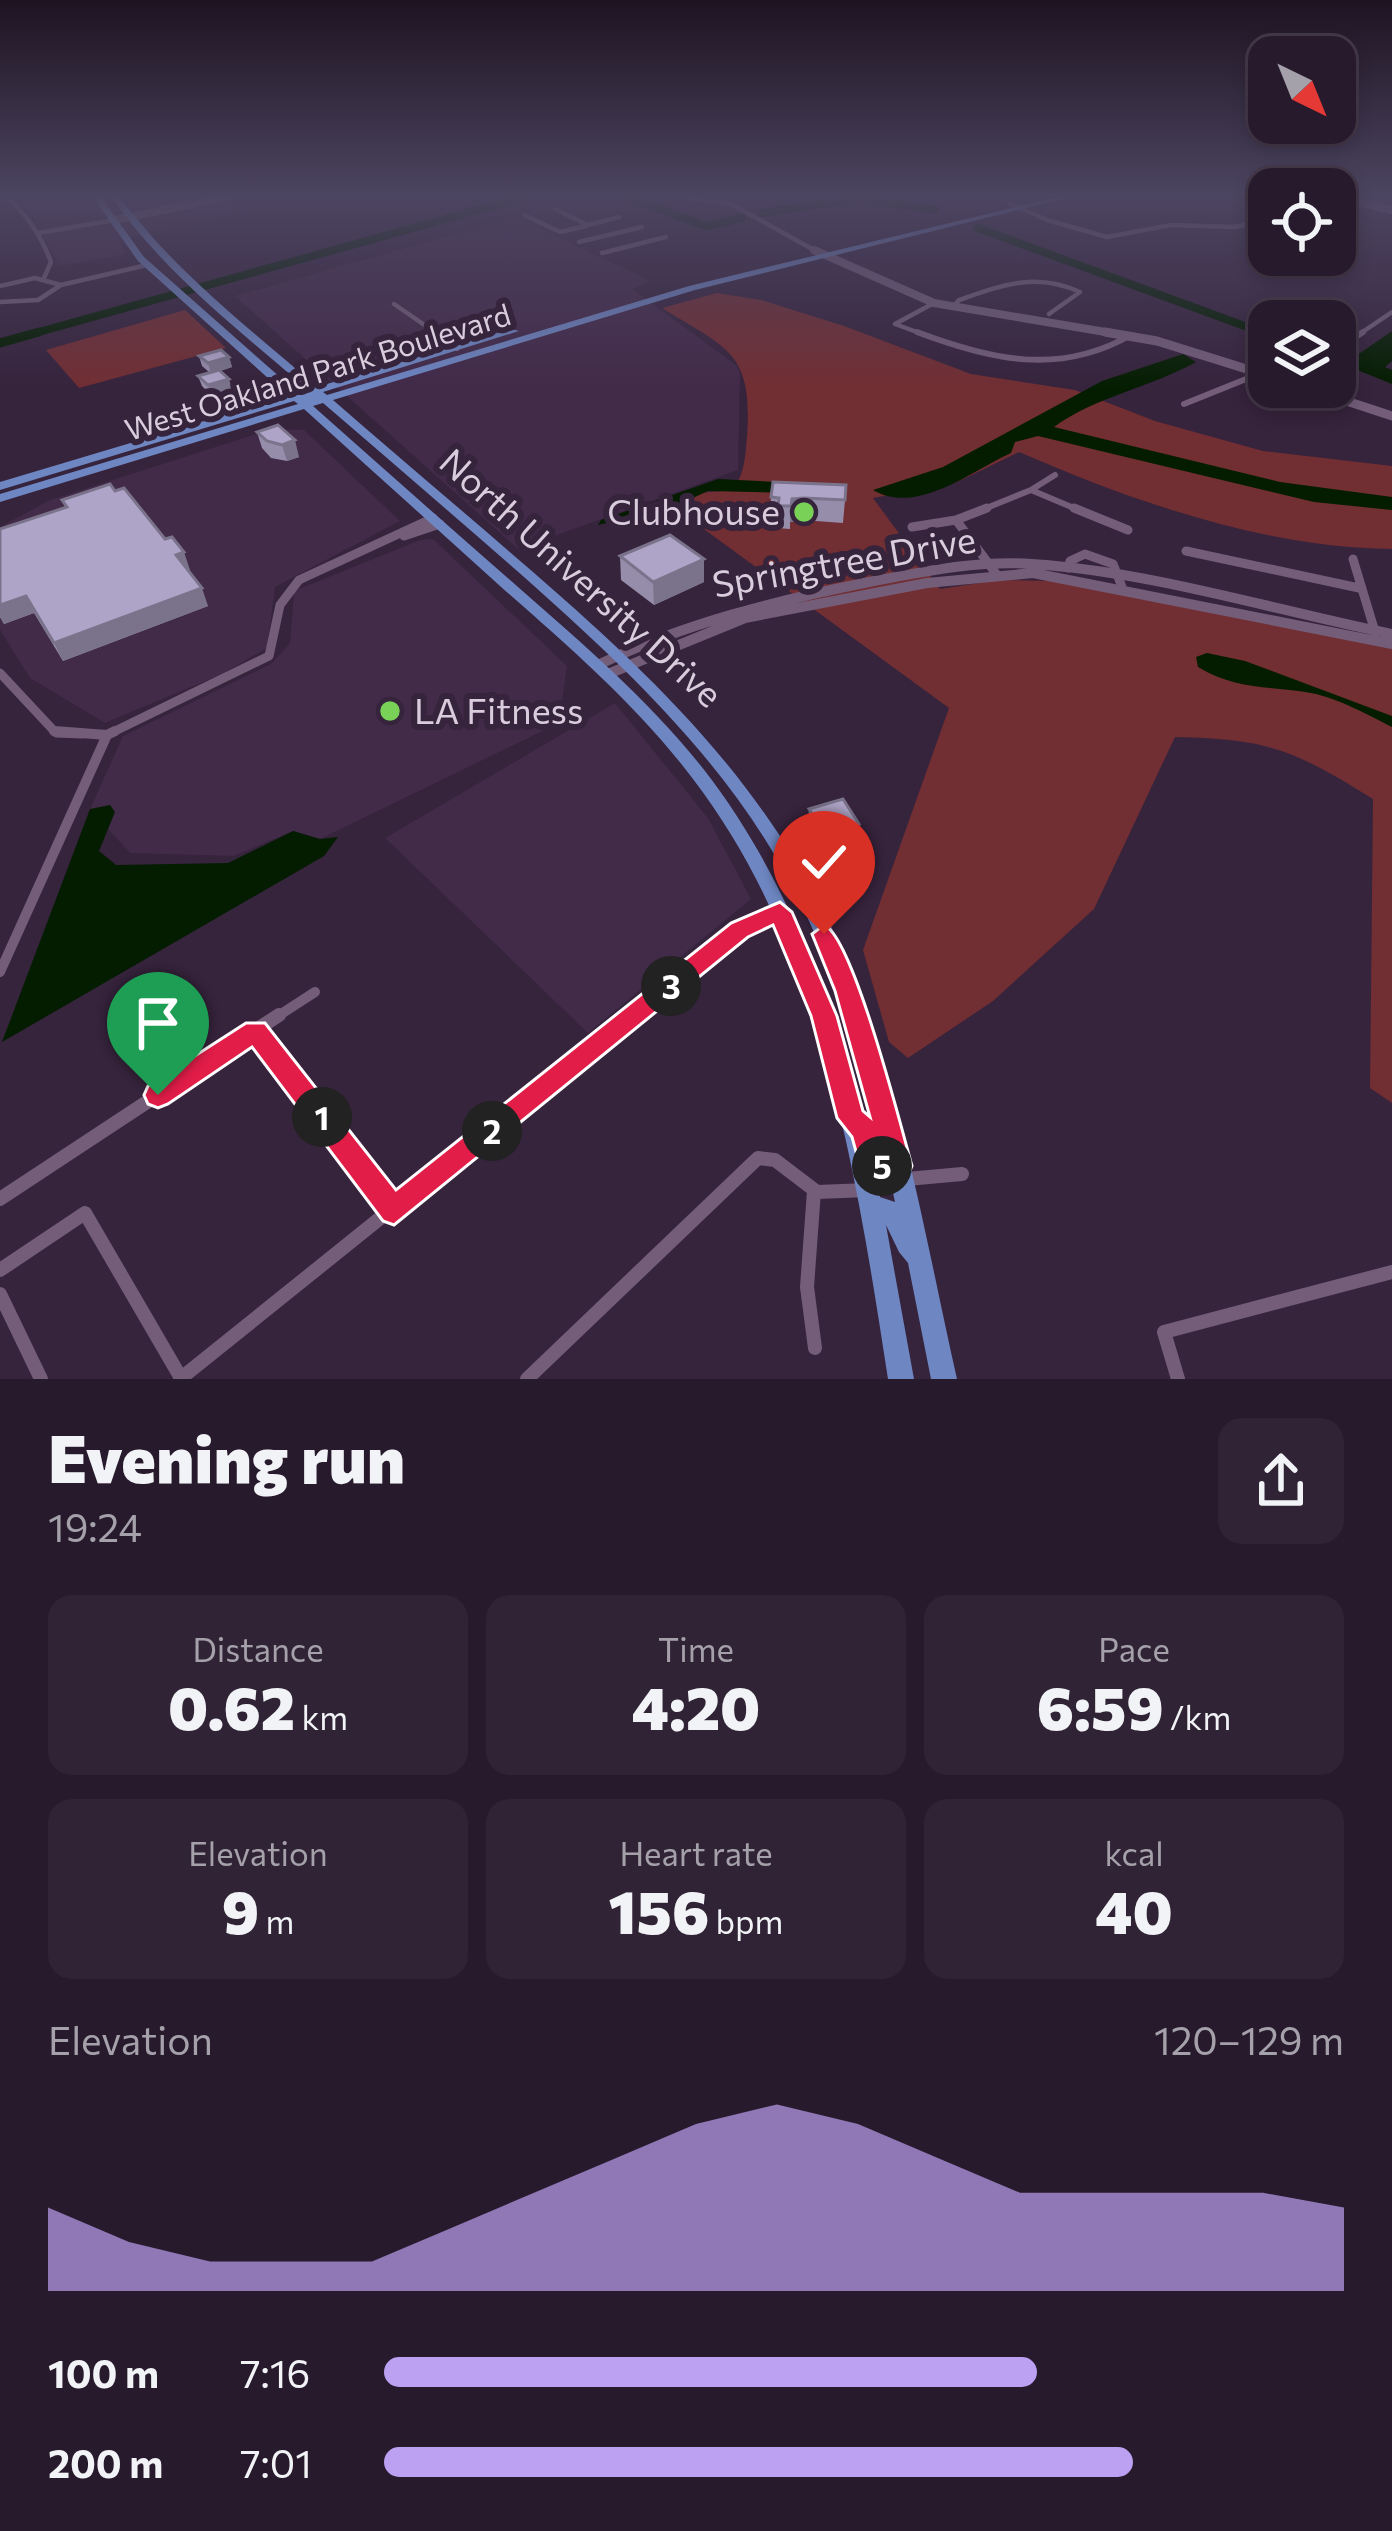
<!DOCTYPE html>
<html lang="en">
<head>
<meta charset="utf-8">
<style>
	body { margin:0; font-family:Commissioner,sans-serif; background:#302335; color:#f1f3f6; height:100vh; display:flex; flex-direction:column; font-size:45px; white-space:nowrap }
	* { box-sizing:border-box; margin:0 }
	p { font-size:39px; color:#a5a1aa }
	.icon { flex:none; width:66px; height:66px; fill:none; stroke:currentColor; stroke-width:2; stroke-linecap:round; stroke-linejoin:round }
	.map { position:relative; height:1379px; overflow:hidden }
	.details { display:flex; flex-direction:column; background:#281a2d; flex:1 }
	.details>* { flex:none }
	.needle { width:78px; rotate:137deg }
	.tools { position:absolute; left:1248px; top:36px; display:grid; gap:24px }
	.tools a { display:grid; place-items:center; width:108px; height:108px; border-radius:24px; background:#281a2d; box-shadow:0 6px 18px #0003,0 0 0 3px #443849; font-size:60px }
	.pin { position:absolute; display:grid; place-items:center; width:102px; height:102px; color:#fff; margin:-123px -51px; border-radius:50% 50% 50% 0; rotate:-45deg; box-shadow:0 0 12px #0007 }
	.pin .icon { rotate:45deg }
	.km { position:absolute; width:60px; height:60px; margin:-30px; border-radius:50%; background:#222; color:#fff; font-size:33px; line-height:60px; text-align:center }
	.round { display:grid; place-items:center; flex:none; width:126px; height:126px; border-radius:24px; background:#302335 }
	.head { display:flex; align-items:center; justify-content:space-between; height:204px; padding:0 48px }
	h1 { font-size:66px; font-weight:800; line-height:90px }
	.metrics { display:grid; grid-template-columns:repeat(3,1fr); gap:18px; height:204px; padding:12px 48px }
	.metrics div { display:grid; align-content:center; border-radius:24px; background:#302335; text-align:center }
	.metrics b { font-size:60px; font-weight:800 }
	.metrics small { font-size:33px; font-weight:400 }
	.metrics p { font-size:33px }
	.chart { height:336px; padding:24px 48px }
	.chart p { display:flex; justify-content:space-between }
	.chart svg { width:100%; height:216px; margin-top:12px; fill:#bca0f2; opacity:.7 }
	ul { padding:0 48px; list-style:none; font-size:39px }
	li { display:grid; grid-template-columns:192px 144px 1fr; align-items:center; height:90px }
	li i { height:30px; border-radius:15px; background:#bca0f2 }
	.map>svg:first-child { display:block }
	.built { fill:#422a49 }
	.green { fill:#712e33 }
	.water { fill:#041d00 }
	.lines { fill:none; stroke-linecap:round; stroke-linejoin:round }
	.canal-far1 { stroke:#041d00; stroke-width:8 }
	.canal { stroke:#041d00; stroke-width:9 }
	.minor-far4 { stroke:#735d79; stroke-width:4.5 }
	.minor-far3 { stroke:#735d79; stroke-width:6 }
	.minor-far2 { stroke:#735d79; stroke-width:9 }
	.minor-far1 { stroke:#735d79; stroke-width:10 }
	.minor { stroke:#735d79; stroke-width:14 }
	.tertiary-far2 { stroke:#735d79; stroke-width:8 }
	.tertiary-far1 { stroke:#735d79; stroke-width:9 }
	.tertiary { stroke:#735d79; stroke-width:10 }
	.secondary { stroke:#735d79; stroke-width:8 }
	.primary { fill:#6e86c2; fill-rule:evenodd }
	.wall { fill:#968dab }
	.shaded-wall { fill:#7a738b }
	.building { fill:#aea4c7; stroke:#7a738b; stroke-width:3 }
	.route { fill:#e11d48; stroke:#fff; stroke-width:3 }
	.poi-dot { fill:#79d157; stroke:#36233c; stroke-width:4.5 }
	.labels { text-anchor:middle; stroke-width:12; stroke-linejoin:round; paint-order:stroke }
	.far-street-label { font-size:30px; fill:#d9cddd; stroke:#36233c }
	.poi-label { font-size:36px; fill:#d9cddd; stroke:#36233c; text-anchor:end }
	.street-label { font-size:36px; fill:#d9cddd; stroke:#36233c }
</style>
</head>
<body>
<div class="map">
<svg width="1392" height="1379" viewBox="0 0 1392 1379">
	<rect width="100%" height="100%" fill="#36233c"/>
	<path class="built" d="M12,196H246L227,202L243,213L119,240L126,254L59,266L26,205Z
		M516,217L650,281L632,289L736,365L740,373L738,470L518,549L235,296Z
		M272,429L304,430L400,521L275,587L267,648L220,675L105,723L30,678L0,630V527L50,500Z
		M433,539L567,666L559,723L320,839L293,831L234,856L130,853L90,809L123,736L271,664L290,643L294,591L420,540Z
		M615,703L708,818L751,899L588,1033L385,838Z"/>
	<path class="green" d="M717,293L761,300L844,326L971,374L1075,390L1155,421L1263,451L1392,466V549C1266,548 1134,502 1019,452L955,483L873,498L940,589L999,580L1059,581L1392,648V1103L1370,1088L1373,799C1294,750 1269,739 1175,737L1094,909L993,1001L908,1058L889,1042L863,950L949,708L675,508L698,493L733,490C745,472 745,458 747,436C753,352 728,349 662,308Z
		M185,310L226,348L79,388L46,350Z"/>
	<path class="water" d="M1392,331V361L1385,367L1392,370V384L1335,361V352L1353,358Z
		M1183,354L1196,362C1149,388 1095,397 1054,427L1280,482L1392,497V510L1314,502L1038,436L1015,442L1011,453C973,470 917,516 873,490L943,467L1102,381Z
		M718,479L840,485L847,490L845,494L708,491L669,509L598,525L601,520Z
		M1207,653L1245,661L1392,716V727C1368,715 1338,698 1311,693C1269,686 1236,690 1198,667L1196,657Z
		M110,805L115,812L99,851L116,865L228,863L293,831L320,839L338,837L324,856L2,1042L90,809Z"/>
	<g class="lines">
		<path class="canal-far1" d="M625,196L706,226L742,218
			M762,213L859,198L935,210
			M978,228L1269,335
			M28,335L528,196"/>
		<path class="canal" d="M1261,332L1269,335
			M0,343L39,332"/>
		<path class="minor-far4" d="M5,196C27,214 41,235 51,262L44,278
			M680,196L731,204L814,250
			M729,197L748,196
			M1009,203L1047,220L1107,237L1171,225L1235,227L1269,219
			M555,209L588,225L619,217
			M524,215L560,232L586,226
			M38,233L115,220
			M579,242L642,227
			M602,253L666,237
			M61,285L147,265
			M0,286L35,278L61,285L38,300L0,302
			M394,304L439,335
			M953,307L959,300C1003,285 1035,272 1080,292L1049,314
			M925,335L895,324L934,303
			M1358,335L1392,312"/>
		<path class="minor-far3" d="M434,332L457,348
			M917,332C991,360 1059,376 1131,335
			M1341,347L1363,332
			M1184,404L1261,373
			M1031,490L1055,475
			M979,511L1031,490L1081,511"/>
		<path class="minor-far2" d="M1074,508L1128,530
			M956,520L997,575
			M912,527L956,520L987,508
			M404,536L440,524
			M1186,551L1359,588
			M1353,559L1376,635
			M1068,568L1070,561L1085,554L1113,564L1122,587
			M0,673L56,733L82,734
			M109,734L269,656L280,605L299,580L433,518"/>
		<path class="minor-far1" d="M54,731L107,735L115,731
			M0,972L107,735
			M275,1018L315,992
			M630,1018L740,930L780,912"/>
		<path class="minor" d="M255,1031L394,1210
			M907,1179L962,1174
			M814,1191L807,1287L815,1348
			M0,1199L279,1015
			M0,1270L85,1213L181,1378
			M0,1294L41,1379
			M180,1379L633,1015
			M527,1379L758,1158L775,1160L817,1192L868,1190
			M1178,1379L1164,1332L1392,1272"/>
		<path class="tertiary-far2" d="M115,220L230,196
			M814,250L934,303L1123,335"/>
		<path class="tertiary-far1" d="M1105,332L1157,341L1269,376
			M1304,387L1392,416"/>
		<path class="tertiary" d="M598,665C685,623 775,601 869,582C923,572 977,560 1032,564C1154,572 1273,610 1392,634
			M608,674L745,618L927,583L1033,573L1392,644"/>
		<path class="secondary" d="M1335,196L1392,210"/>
		<path class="primary" d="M92,196H100L144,257L298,393L308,390C239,330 163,272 111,196H119C173,270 248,327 317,387L511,329L519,331L323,392L327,395L689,286L1061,196H1074L695,290L333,400C395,454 458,507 519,560C643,667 752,768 826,916C897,1060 922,1224 957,1379H931L908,1263L899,1252L886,1225L914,1379H888C856,1173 823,949 693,779C638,706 568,646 500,586C435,527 369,468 304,409L0,502V494L298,404L294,401L0,490V482L288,396L138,261ZM323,403C388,459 452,514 516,570C613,656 711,746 777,859C838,964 870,1084 895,1202L880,1197C848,1048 800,894 705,771C651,702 584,645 518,587C449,527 381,466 313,406Z"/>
	</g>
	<path class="wall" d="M199,356L229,357L232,367L220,371L232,389L211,395L202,386L198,376L209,372L202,366Z
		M278,425L299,457L287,461L271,458L262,448L257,432Z
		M771,497L845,500L843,523L802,520L790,522V529L777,528L778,520H770Z
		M62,500L190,570H188L208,606L63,661L34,613L4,624L0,617V529L66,508Z
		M620,556L704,582L654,605L621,580Z
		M809,809L859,824L856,842L822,852L808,827Z"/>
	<path class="shaded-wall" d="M229,357L232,367L211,374L208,363Z
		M229,379L232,389L211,395L208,385Z
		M295,440L299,457L287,461L282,445Z
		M804,498L802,520L790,522L792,499Z
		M184,552L190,570L182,573L176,555Z
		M704,559V582L654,605L653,582Z
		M202,588L208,606L63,661L54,643Z
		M26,596L34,613L4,624L0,616V605Z
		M859,824L856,842L822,852L824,834Z"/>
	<path class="building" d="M221,350L229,357L208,363L199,356Z
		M219,370L229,379L208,385L198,376Z
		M278,425L295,440L282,445L267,441L257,432Z
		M773,482L846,485L845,500L804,498L792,499L791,506H778L779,498L771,497Z
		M110,484L115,491L124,488L165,539L172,537L184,552L176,555L202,588L54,643L26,596L0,605V529L67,507L62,500Z
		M670,535L704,559L653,582L620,556Z
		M843,799L859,824L824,834L809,809Z"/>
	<linearGradient id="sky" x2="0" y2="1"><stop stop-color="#1e1321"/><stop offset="0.5" stop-color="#4c4561"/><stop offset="1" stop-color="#4c4561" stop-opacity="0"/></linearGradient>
	<rect width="1392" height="389" fill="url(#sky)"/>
	<path class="route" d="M780,902L792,912L837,1016L863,1111L870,1117L835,991L812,934L824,925C853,936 901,1127 912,1166L908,1175L883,1180L861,1170L852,1137L837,1118L811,1016L773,925L748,937L394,1225L383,1221L252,1047L168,1104L158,1108L148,1104L144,1095L148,1086L246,1023H265L396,1190L731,923Z"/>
	<g class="poi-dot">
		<circle cx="804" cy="512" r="12"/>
		<circle cx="390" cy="711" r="12"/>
	</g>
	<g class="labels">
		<g class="far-street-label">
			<text transform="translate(318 373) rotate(-17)" y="10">West Oakland Park Boulevard</text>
		</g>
		<g class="poi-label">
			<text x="780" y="525">Clubhouse</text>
			<text x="414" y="724" text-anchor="start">LA Fitness</text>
		</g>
		<g class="street-label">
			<text transform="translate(844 562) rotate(-10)" y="13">Springtree Drive</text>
			<text transform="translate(581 578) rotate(42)" y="13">North University Drive</text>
		</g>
	</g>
</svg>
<div class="tools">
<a><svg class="needle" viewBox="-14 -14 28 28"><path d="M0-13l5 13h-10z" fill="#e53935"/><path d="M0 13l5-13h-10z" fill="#a5a1aa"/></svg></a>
<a><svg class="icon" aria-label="locate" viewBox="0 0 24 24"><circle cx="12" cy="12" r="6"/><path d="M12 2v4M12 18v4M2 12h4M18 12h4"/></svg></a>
<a><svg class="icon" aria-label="layers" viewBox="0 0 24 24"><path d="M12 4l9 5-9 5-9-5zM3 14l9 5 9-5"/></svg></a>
</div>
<div class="pin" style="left:158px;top:1095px;background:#1e9e55"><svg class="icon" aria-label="arrive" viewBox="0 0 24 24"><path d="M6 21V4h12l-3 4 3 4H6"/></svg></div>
<div class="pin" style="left:824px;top:934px;background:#d93025"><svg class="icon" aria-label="check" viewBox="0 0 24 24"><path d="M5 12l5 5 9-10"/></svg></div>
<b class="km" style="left:322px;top:1117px">1</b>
<b class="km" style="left:492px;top:1131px">2</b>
<b class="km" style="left:671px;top:986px">3</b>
<b class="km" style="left:882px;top:1166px">5</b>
</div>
<section class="details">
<div class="head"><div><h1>Evening run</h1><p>19:24</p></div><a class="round"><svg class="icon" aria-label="share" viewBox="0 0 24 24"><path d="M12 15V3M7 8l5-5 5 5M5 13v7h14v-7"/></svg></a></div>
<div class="metrics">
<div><p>Distance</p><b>0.62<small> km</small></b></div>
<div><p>Time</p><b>4:20</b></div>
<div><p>Pace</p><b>6:59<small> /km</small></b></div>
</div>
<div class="metrics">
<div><p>Elevation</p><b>9<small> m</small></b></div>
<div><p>Heart rate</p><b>156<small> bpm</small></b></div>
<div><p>kcal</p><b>40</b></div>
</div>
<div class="chart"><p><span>Elevation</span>120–129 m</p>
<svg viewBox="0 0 160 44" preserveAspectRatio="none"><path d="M0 44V27L10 34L20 38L30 38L40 38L50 31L60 24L70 17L80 10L90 6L100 10L110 17L120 24L130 24L140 24L150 24L160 27V44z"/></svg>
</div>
<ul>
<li><b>100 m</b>7:16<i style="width:68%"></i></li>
<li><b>200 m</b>7:01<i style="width:78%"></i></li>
</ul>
</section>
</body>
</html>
